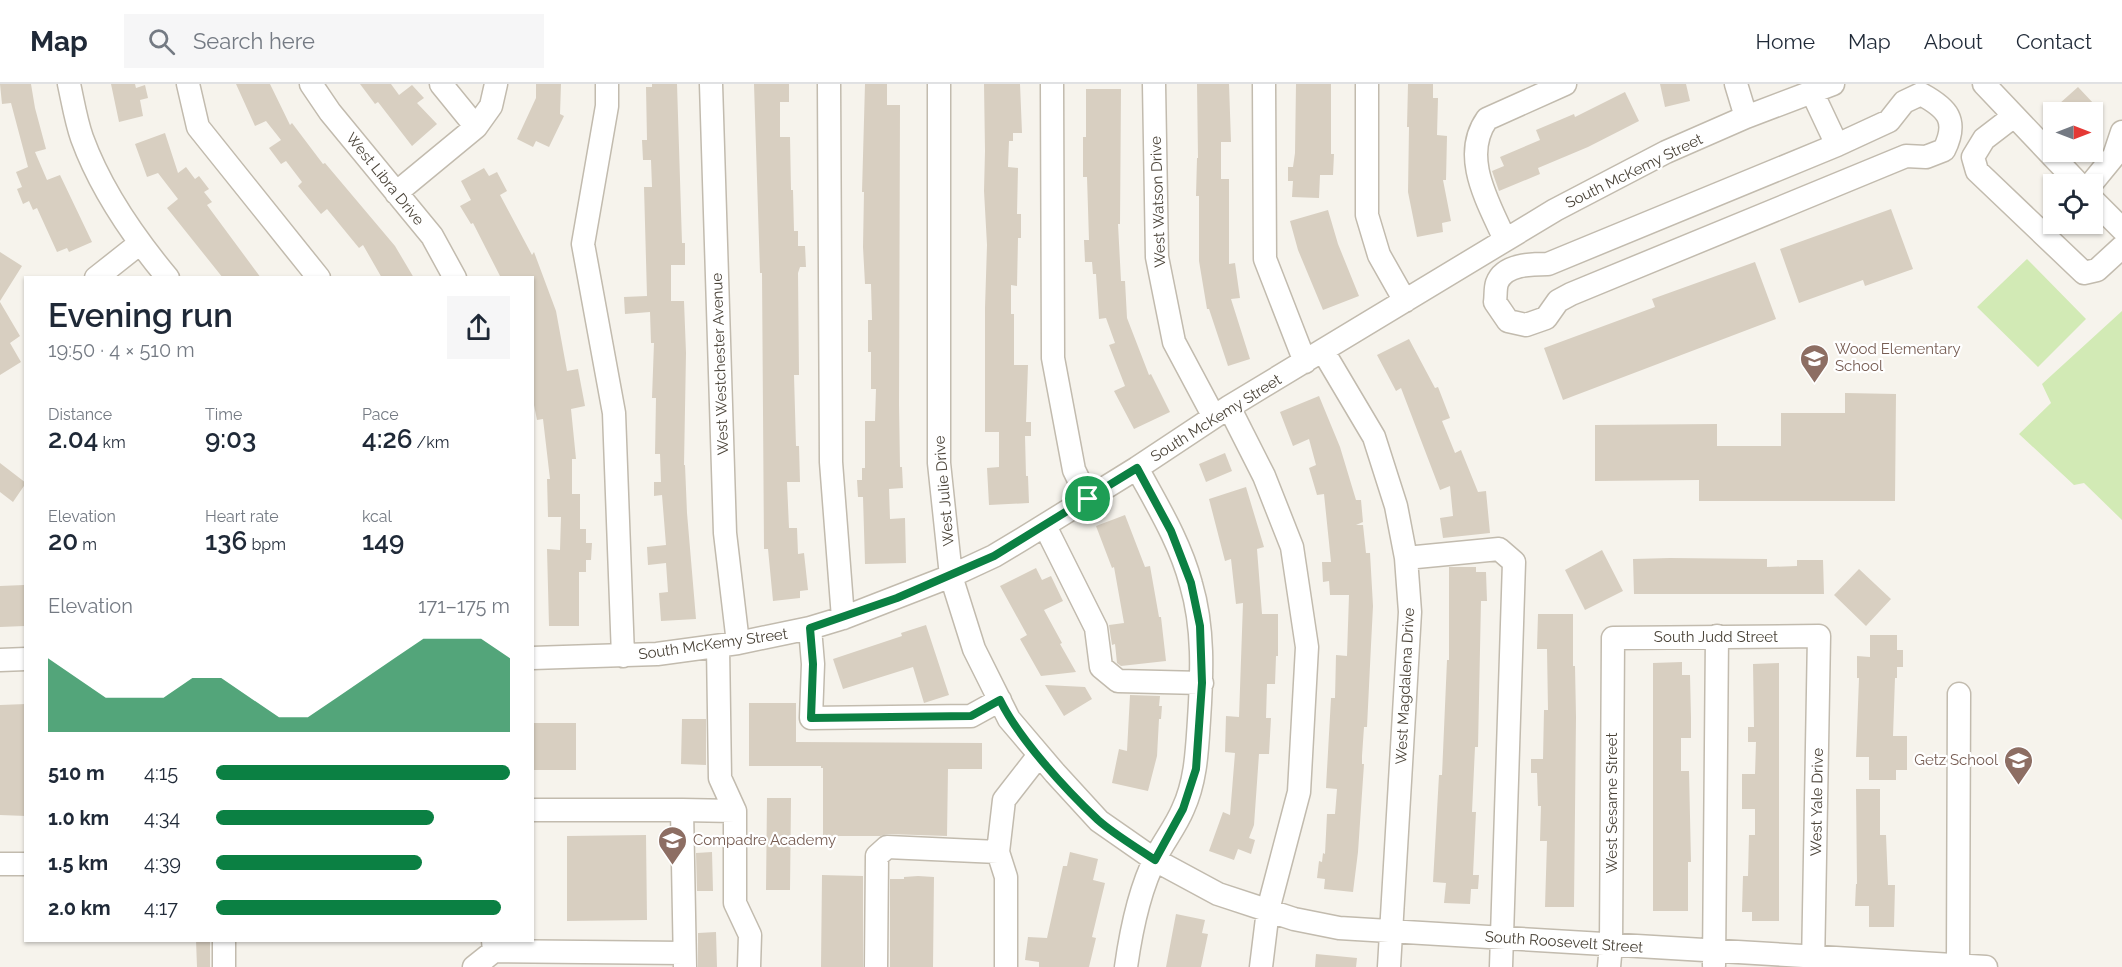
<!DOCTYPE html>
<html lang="en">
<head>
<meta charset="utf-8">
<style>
	body { margin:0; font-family:Raleway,sans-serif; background:#f6f6f7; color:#1f2937; height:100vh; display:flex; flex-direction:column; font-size:22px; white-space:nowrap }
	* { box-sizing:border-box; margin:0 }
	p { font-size:20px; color:#747a83 }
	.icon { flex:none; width:33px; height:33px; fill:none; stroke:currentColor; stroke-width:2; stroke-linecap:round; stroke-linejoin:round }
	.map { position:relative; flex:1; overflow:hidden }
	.side { position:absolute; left:24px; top:192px; width:510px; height:666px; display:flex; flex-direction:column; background:#fff; border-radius:0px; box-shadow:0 2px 4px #0004 }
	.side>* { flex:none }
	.needle { width:39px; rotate:90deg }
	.buttons { position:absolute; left:2043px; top:18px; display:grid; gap:12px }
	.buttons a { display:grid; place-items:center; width:60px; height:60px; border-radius:0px; background:#fff; box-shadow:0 2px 4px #0004; font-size:30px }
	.pin { position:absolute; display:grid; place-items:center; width:51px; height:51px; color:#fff; margin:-26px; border:3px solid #fff; border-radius:50%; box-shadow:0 2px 6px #0007 }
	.round { display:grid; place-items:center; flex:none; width:63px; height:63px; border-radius:0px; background:#f6f6f7 }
	.headline { display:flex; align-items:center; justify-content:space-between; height:102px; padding:0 24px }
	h1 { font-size:33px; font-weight:600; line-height:45px }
	.stats { display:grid; grid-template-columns:repeat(3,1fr); gap:9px; height:102px; padding:6px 24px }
	.stats div { display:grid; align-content:center }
	.stats b { font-size:26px; font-weight:600 }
	.stats small { font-size:16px; font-weight:400 }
	.stats p { font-size:16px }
	.chart { height:168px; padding:12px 24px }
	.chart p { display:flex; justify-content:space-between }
	.chart svg { width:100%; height:108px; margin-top:6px; fill:#0b8043; opacity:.7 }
	ul { padding:0 24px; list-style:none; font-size:20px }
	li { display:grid; grid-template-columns:96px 72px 1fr; align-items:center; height:45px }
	li i { height:15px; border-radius:8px; background:#0b8043 }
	header { display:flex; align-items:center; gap:36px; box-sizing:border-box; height:84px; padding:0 30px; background:#fff; border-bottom:2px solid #e0e1e3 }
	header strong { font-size:28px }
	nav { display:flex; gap:33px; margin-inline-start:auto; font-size:21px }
	.search { width:420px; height:54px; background:#f6f6f7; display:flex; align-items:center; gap:15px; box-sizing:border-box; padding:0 21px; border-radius:0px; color:#747a83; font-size:22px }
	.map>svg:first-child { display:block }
	.green { fill:#d2eab5 }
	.building { fill:#d8cfc1 }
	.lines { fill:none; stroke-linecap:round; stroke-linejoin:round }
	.minor-casing { stroke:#c2bbae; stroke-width:25 }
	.minor { stroke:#fff; stroke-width:22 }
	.route-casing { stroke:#fff; stroke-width:12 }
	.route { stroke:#0b8043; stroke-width:8 }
	.labels { text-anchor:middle; stroke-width:4.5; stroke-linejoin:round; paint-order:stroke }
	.street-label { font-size:15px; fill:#4b4439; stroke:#fff }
	.education-label { font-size:15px; fill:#785e54; stroke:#fff; text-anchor:start }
</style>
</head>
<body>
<header>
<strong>Map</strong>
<div class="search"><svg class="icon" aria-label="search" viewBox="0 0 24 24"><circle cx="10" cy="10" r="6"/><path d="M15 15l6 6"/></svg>Search here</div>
<nav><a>Home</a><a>Map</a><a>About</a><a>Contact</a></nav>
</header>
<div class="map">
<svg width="2122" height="883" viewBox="0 0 2122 883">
	<rect width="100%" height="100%" fill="#f6f3ec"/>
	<path class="green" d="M2027,175L2086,235L2038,283L1977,223Z
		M2122,227V436L2084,399L2074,401L2019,350L2051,319L2042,300Z"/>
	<path class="building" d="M0,0H31L35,24L46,65L35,68L47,96L60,91L92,158L69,168L67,164L57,168L37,124L33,126L29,117L23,120L17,105L22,103L16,88L28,83L11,19L2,20Z
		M111,0H135L136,4L145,1L148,14L140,16L143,32L119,38Z
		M236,0H270L290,41L292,39L323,80L325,79L395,162L414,194H382L363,161L359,164L327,125L321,130L298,102L302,98L286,77L281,80L269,64L281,56L266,37L255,42Z
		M360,0H391L399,11L412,1L424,14L417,19L437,40L412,62L378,18L375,20Z
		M536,0H561L560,30L564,32L549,63L536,57L533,63L517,55L536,14Z
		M652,0H677L682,159H685V181H671V217H684L686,269L684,381H685L687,429L696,535L661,537L659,509L668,508L666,479L648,481L647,463L666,461L662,411L654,412V398H661L660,370H655L656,314H652L654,259H651L650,228L625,230L624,213L647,212L644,103H652L651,76H643L642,56H647L646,3H652Z
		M754,0H789V18H780V53H790L791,106H793L794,147H798V162H805L806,183H800L798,189L799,291H794L796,362H799L800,398H787L789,444H797L798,470L804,469L808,506L800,507V514L773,517L768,465H764L762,189H760Z
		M865,0H887V21H900L899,321L900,383H902L903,404L889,405L890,435L905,434L906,479L865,480L863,413H858L857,396H862V384H865V337H875L876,305H871V268H868V236H872L871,200H865L863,163L864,108H862Z
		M984,0H1020L1022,49H1013V57H1009L1008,83L1018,84L1017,130H1021V154H1018L1017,202L1011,201V230H1014V281H1028L1026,338H1031V352H1025L1026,392H1028L1029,419L989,421L987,384L999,383V348H985V224L987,161L984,107L985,67Z
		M1197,0H1229L1231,58H1221V95H1229V180L1235,179L1240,214L1231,215L1250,275L1228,282L1209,225H1207L1199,177V112H1196L1197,74H1198Z
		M1296,0H1331V70H1334L1333,91H1320L1319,114L1292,113L1293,97H1288V83H1293L1295,69Z
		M1408,0H1433V14H1438L1437,51L1447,52L1446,96H1443L1451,137L1442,139L1443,148L1417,153L1408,108L1409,43H1407Z
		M1660,0H1686L1690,17L1665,23Z
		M2078,3L2094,20L2085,28H2050Z
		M1086,5H1121L1120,140H1118L1121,197H1125L1127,234L1149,291L1151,290L1170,328L1134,345L1114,307L1125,302L1109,261L1115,259L1106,234L1099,235L1096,190H1093L1092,178H1085L1084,156H1089L1087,93H1083V53H1086Z
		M1625,8L1639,37L1588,63L1538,84L1540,90L1499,107L1492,87L1504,82L1500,73L1540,56L1536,46L1574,30L1575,33Z
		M165,49L178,89L186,83L195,95L199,92L209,105L204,108L212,118L207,121L261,194H223L167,124L178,115L158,89L147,93L135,60Z
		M484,84L489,92L497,88L507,107L500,111L532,171L534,168L556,227L567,287L578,285L585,322L571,325L576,375H572V410H580V445H586V459H592L591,476H586V488H579V542H549L547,465L560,466L561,433H548L547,395H550L543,335L537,336L532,311V194H501L473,139L471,140L460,122L471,116L461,97Z
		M1891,125L1913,185L1865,202L1863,196L1799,219L1780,165Z
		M1328,126L1338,160L1359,212L1323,226L1298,166L1290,137Z
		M0,168L22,182L0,217Z
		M1755,178L1776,235L1563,316L1544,264L1655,223L1652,215Z
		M0,218L20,252L10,259L21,278L0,291Z
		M1409,255L1435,304L1438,303L1450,334L1442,337L1455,369L1461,366L1478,408L1486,407L1490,449L1443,454L1440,434L1453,432L1450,402L1440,406L1401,304L1396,307L1377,271Z
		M1845,309L1896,310L1895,417H1699V396L1595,397V341L1717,340V362H1781V329H1845Z
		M1319,312L1340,363L1356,416H1361L1363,438L1356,441H1363L1366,469H1370L1373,522L1371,561L1367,643H1364L1362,672V680H1364L1358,768L1353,808L1324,805L1325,795L1317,794L1319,777L1322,778L1323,769L1325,770L1327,730H1335L1337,705L1326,704L1331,614H1335L1336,571L1347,572L1349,511H1330L1329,497L1323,498L1322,478H1331L1324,410L1317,411L1309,384L1316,381L1309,355L1293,362L1280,328Z
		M1225,369L1232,387L1206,398L1199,380Z
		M0,379L26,399L13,418L0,408Z
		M1246,403L1264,463L1257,465L1262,530H1278V572H1276L1275,600H1267L1266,634H1271L1269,670H1259L1254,741L1249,754L1255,756L1251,770L1238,765L1234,776L1209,767L1223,728L1230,731L1235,669L1225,668L1226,632L1239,633L1243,519L1236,520L1231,475L1225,477L1209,415Z
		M1125,431L1145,483L1150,482L1159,533H1161L1166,577L1121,582L1117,579L1115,560L1112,561L1109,541L1124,539L1114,483L1112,484L1096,442Z
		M1602,466L1623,507L1585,526L1565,486Z
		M1670,474L1767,475V483L1797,482V476H1823L1824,510H1634L1633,475Z
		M1449,483H1476V488H1486L1487,517H1481L1478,663H1475L1472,728H1476L1473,791H1479L1478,805H1471L1470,820L1444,819L1446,799L1433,798L1439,691H1442L1447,576H1449Z
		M1036,484L1042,496L1051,492L1063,517L1044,526L1062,559L1060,560L1076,588L1041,592L1020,555L1027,551L1000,502Z
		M1859,485L1891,515L1866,542L1834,511Z
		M24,501L25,542L0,543V502Z
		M1538,530H1573V582H1575L1576,633L1574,823H1545L1547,757H1540L1541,722H1538L1537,689H1531V675H1543L1544,626H1548L1547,565H1537Z
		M926,541L949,611L924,619L913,583L843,605L833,575L902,552L901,549Z
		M1870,551H1897V566H1903V583H1897V594H1895L1893,652H1907V686H1896V696H1869V673H1856L1859,594H1857V572L1870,573Z
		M1682,578V591H1690L1691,634V654H1681V687H1689L1691,778H1688V827H1653V579Z
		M1779,579V837H1752V828H1742L1743,792H1748L1749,751H1755V725H1742V690H1755L1756,658H1748V643H1754L1753,580Z
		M1045,601L1085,603L1092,615L1064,632Z
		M1130,611L1160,612L1159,622H1162L1161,635H1159L1157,672L1148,707L1112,699L1119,665L1127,667Z
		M749,619H796V658L982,659V685H948L947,752L888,750L880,752H823V684H821V682H749Z
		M26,620V732L0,731V621Z
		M682,635H706V681L681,680Z
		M532,639H576V686H532Z
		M1856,705H1880V751H1886L1888,801H1895L1894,843H1869V822H1855L1856,800H1857Z
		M767,714H791L790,806H766Z
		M646,751L647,836L567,837V752Z
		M712,768L713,807H697L696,769Z
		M1070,768L1098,775L1093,796L1105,799L1092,853L1096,854L1089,883H1039V878L1025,876L1028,853L1047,854L1063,782H1067Z
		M822,791L863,792V883H821Z
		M918,792L934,793L933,883H890V795H904V793Z
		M1176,830L1205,836L1202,849L1208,850L1201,883H1166Z
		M716,848L717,883H698V849Z
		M196,856H210V883H197Z
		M1316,870L1357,874L1356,883H1315Z"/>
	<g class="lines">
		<defs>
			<path id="minor" d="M69,0C73,18 76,37 82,54C101,106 132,151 168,194
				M188,0L198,43L319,194
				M311,0L330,28L432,152L455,194
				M441,0L476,43
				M607,0V22L583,160L614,329L623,572
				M711,0L725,449L738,559
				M829,0L831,378L843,534
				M939,0V379L951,492L974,565L1009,635L1055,689L1099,737L1155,776L1218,810L1294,835L1339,844L1986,883
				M1052,0L1053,274L1074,386L1088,415
				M1154,0L1157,173L1174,258L1214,333
				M1264,0L1265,175L1305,278
				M1367,0V131L1379,171L1405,217
				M1736,0L1746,33
				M1984,0L2079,100
				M1812,8L1837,61L1548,180C1532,180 1504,180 1497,199C1495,205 1496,212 1495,218L1508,237L1526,241L1546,234L1558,217L1571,210L1906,72L1926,73L1944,66C1959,36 1947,24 1921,10L1904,18L1889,37L1837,61
				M2014,32L1984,55L1973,73L1977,87L2084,189L2097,186L2122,163
				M2091,100L2114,72L2122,48
				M396,109L476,43L491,22L496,0
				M2092,115L2122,145
				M1505,156C1489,119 1460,73 1487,35L1565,0
				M96,194L139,160
				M1323,267L1374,353L1396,422L1406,474L1410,528L1389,883
				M1229,323L1264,392L1292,463L1307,563L1299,708L1268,826L1261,883
				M1045,442L1096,544L1101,583L1118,597L1202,599
				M1406,474L1499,465L1514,478L1501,883
				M810,544L813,580L811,634L971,632L1000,616
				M532,574L657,570L738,559L810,544L843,534L951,492L994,472L1024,454L1137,384L1229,323L1555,126L1666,68L1746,33L1833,0
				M0,576L26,575
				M532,726H682
				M735,727V819L750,851L749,883
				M0,780H26
				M493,856L494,867L684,869
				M1714,881L1717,552
				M1958,881L1959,610
				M224,883V856
				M474,883L494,867
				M685,883L682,726L735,727L720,694L718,562
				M876,883L877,772L887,763L998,768
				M1006,883V793L998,768L1004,716L1039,671
				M1126,883C1131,847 1139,806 1156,773C1164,757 1176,742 1183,725C1196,697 1197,666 1199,636C1202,590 1204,544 1191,500C1180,458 1157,421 1137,384
				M1609,883L1611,861L1613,554L1819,552L1813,883"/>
		</defs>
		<use href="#minor" class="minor-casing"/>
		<use href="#minor" class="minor"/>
	</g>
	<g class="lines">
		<defs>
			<path id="route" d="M1137,384L1171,447L1191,499L1200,542L1202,599L1196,685L1183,725L1155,776C1136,763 1115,751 1098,736C1066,706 1019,655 1000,616L971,632L811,634L813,580L810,544L897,514L994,472Z"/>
		</defs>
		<use href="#route" class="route-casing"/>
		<use href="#route" class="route"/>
	</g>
	<defs>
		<symbol id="school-pin" viewBox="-11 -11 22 30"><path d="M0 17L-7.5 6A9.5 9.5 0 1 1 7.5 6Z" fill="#8d6e63" stroke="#fff"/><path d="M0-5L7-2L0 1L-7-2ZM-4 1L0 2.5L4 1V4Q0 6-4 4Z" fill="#fff"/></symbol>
	</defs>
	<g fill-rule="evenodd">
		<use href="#school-pin" x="1798" y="258" width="33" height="45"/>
		<use href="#school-pin" x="2002" y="660" width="33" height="45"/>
		<use href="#school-pin" x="656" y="740" width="33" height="45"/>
	</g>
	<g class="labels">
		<g class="street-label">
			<text transform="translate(1634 87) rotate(-26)" y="5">South McKemy Street</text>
			<text transform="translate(385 95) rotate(51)" y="5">West Libra Drive</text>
			<text transform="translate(1158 118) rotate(-92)" y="5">West Watson Drive</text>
			<text transform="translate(720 280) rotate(-92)" y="5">West Westchester Avenue</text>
			<text transform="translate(1216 334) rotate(-32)" y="5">South McKemy Street</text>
			<text transform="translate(944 407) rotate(-95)" y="5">West Julie Drive</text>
			<text x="1716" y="558">South Judd Street</text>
			<text transform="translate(713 560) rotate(-8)" y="5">South McKemy Street</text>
			<text transform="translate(1405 602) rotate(-87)" y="5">West Magdalena Drive</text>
			<text transform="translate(1817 718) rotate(-89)" y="5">West Yale Drive</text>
			<text transform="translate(1612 719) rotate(-90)" y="5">West Sesame Street</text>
			<text transform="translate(1564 858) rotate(4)" y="5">South Roosevelt Street</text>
		</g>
		<g class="education-label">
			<text x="1835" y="270">Wood Elementary<tspan x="1835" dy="17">School</tspan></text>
			<text x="1998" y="681" text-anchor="end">Getz School</text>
			<text x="693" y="761">Compadre Academy</text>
		</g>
	</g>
</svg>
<div class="buttons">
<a><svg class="needle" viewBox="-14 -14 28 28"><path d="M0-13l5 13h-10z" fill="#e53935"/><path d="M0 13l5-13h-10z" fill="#747a83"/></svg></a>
<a><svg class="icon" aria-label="locate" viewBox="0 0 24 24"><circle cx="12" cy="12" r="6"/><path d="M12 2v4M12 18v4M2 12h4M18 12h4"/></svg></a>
</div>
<div class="pin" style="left:1088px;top:415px;background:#1e9e55"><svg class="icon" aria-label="arrive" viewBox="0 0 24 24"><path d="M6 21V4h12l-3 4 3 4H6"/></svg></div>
<section class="side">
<div class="headline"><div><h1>Evening run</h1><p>19:50 · 4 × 510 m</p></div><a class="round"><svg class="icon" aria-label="share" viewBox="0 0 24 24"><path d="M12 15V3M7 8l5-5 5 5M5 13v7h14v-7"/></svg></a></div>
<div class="stats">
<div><p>Distance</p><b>2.04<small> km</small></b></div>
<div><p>Time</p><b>9:03</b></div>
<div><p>Pace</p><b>4:26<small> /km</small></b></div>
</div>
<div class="stats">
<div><p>Elevation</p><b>20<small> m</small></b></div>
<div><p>Heart rate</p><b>136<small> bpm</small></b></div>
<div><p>kcal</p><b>149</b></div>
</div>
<div class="chart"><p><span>Elevation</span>171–175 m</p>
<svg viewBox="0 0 160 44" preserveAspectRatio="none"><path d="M0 44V14L10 22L20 30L30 30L40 30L50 22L60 22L70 30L80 38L90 38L100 30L110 22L120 14L130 6L140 6L150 6L160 14V44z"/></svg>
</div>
<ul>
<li><b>510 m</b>4:15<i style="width:100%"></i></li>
<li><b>1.0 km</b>4:34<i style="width:74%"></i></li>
<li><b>1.5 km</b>4:39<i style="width:70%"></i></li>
<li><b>2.0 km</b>4:17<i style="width:97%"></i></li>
</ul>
</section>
</div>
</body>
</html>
